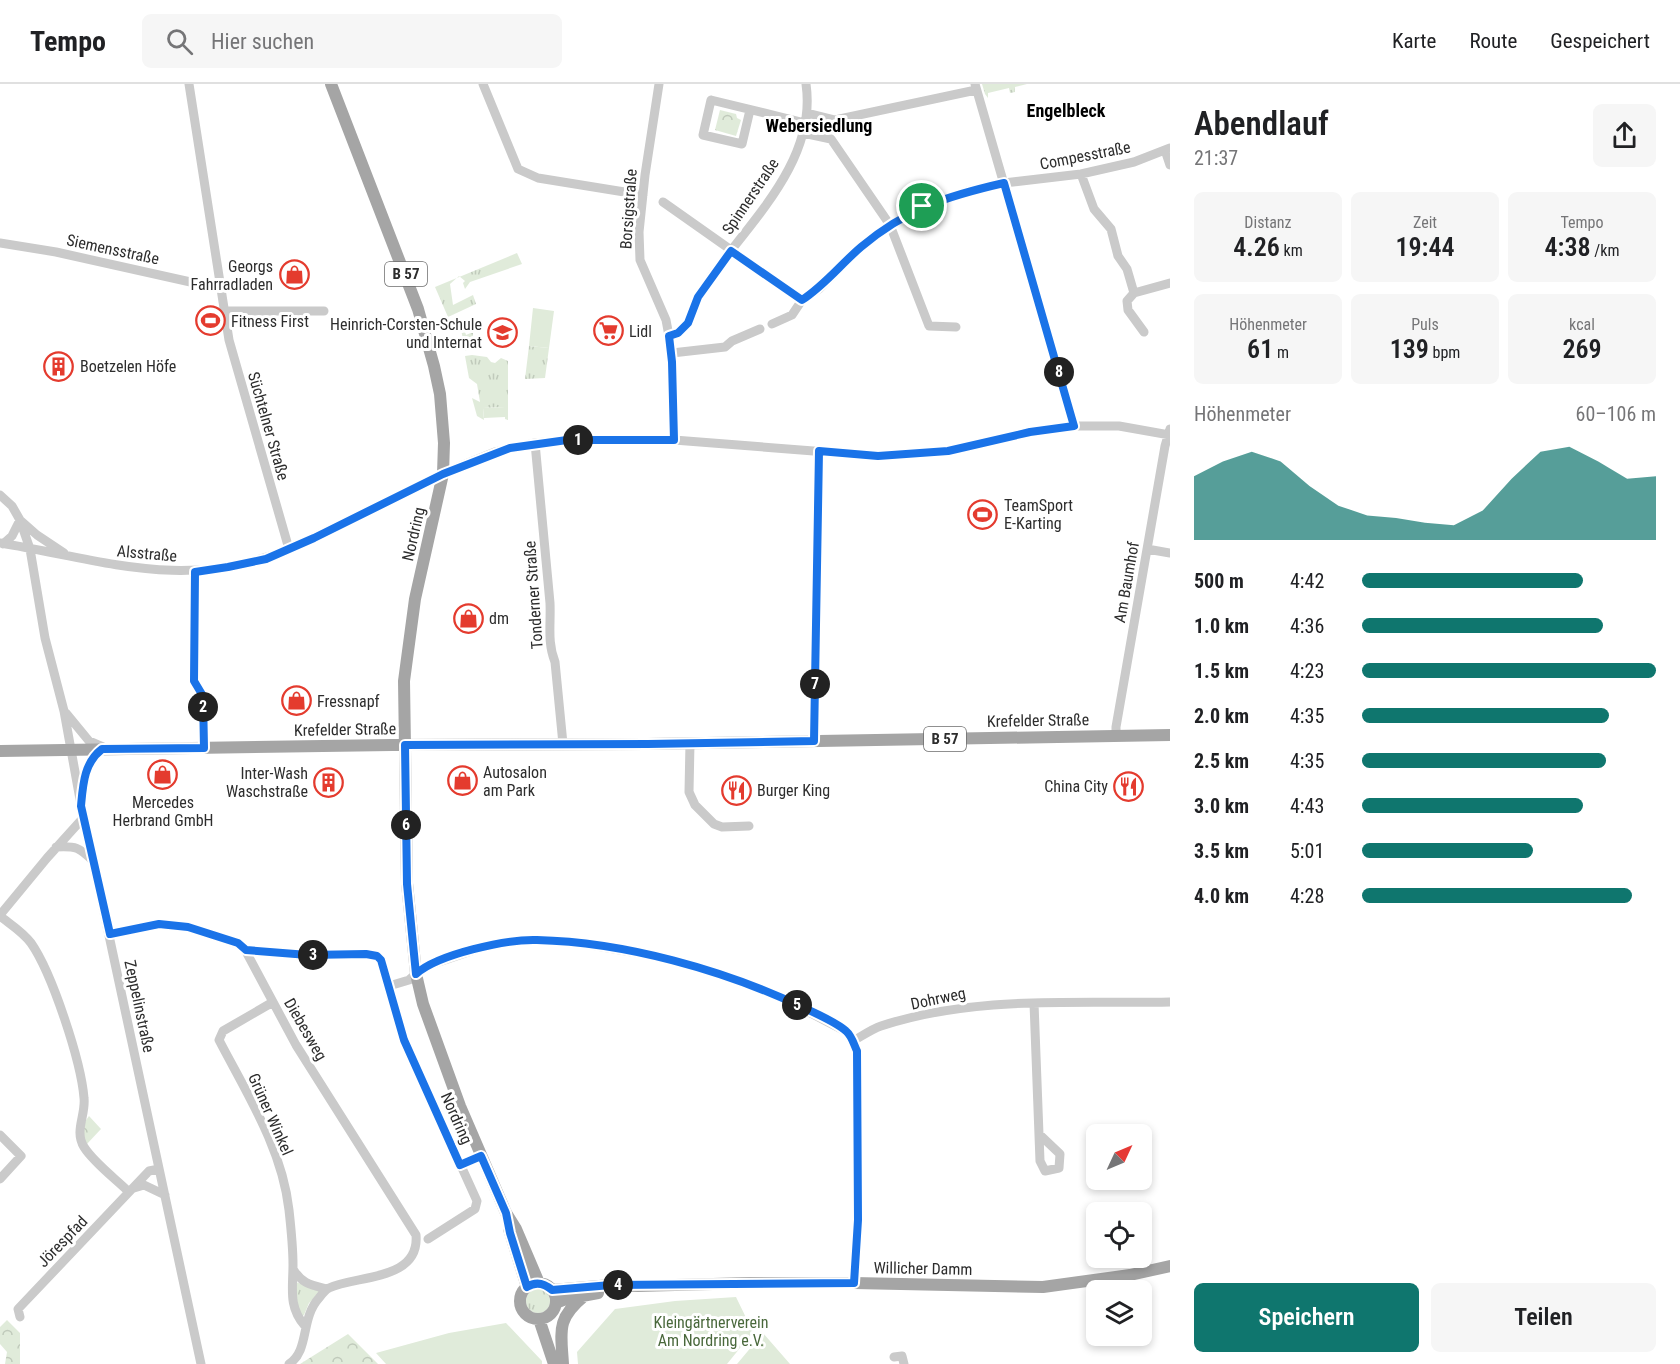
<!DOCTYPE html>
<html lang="de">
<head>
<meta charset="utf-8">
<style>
	body { margin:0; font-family:"Roboto Condensed",sans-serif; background:#f6f6f6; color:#202124; height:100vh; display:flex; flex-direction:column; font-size:22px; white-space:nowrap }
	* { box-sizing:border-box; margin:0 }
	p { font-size:20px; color:#757577 }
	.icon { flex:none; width:33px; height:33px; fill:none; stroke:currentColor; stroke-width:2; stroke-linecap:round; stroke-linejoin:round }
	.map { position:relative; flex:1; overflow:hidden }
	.sheet { display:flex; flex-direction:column; background:#fff; width:510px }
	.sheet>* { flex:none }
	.needle { width:39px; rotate:46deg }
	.fabs { position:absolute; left:1086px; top:1040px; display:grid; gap:12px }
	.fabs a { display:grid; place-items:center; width:66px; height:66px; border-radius:9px; background:#fff; box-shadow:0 3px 9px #0003; font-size:30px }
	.pin { position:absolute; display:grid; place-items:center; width:51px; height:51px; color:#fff; margin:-26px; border:3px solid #fff; border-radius:50%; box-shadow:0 2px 6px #0007 }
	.km { position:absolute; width:30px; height:30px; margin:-15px; border-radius:50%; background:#222; color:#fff; font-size:16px; line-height:30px; text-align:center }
	.round { display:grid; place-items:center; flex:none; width:63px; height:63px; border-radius:9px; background:#f6f6f6 }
	.summary { display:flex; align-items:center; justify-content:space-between; height:102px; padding:0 24px }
	h1 { font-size:33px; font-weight:600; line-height:45px }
	.stats { display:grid; grid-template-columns:repeat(3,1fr); gap:9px; height:102px; padding:6px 24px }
	.stats div { display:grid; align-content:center; border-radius:9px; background:#f6f6f6; text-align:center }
	.stats b { font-size:26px; font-weight:600 }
	.stats small { font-size:16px; font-weight:400 }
	.stats p { font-size:16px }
	.chart { height:168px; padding:12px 24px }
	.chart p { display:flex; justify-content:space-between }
	.chart svg { width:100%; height:108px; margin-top:6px; fill:#0f766e; opacity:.7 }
	.button { display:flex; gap:12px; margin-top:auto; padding:12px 24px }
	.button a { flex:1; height:69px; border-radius:9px; background:#0f766e; color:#fff; font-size:24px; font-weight:600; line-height:69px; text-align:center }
	.button a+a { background:#f6f6f6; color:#202124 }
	ul { padding:0 24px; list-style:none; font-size:20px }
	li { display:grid; grid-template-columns:96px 72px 1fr; align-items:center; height:45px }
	li i { height:15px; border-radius:8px; background:#0f766e }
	header { display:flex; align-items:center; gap:36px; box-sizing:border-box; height:84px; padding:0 30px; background:#fff; border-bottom:2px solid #e0e0e0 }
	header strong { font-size:28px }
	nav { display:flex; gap:33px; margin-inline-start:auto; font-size:21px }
	.search { width:420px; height:54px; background:#f6f6f6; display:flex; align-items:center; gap:15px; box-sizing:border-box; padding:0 21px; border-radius:9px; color:#757577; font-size:22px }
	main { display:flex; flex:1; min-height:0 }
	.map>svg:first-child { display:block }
	.grass { fill:url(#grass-tufts) }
	.forest { fill:url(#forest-crowns) }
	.garden { fill:#e0ebda }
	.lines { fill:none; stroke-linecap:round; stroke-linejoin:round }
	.minor { stroke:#cacaca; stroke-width:9 }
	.major { stroke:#a5a5a5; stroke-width:12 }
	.route-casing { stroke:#fff; stroke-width:12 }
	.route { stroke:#1a73e8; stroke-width:8 }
	.labels { text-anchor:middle; stroke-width:6; stroke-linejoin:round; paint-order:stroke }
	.shield { fill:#fff; stroke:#6c6c6c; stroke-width:1.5 }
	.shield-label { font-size:15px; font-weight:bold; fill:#2d2d2d }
	.street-label { font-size:16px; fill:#2d2d2d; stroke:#fff }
	.poi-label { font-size:16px; fill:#2d2d2d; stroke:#fff; text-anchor:start }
	.park-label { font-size:16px; fill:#49683b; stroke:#fff }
	.neighbourhood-label { font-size:18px; font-weight:bold; fill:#000; stroke:#fff }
</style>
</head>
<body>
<header>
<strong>Tempo</strong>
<div class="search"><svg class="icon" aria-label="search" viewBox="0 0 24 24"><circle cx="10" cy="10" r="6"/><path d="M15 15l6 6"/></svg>Hier suchen</div>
<nav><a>Karte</a><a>Route</a><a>Gespeichert</a></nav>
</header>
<main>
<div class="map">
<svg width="1170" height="1280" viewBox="0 0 1170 1280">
	<defs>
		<pattern id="grass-tufts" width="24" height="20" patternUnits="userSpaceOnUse" patternTransform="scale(1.5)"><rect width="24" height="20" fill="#e0ebda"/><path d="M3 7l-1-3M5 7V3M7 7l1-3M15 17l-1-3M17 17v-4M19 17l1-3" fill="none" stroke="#c0cabb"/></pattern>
		<pattern id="forest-crowns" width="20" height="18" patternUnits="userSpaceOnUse" patternTransform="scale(1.5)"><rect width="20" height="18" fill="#e0ebda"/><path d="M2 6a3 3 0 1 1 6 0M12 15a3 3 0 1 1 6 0" fill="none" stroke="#c0cabb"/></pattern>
	</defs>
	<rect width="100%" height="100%" fill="#fff"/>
	<path class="grass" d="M982,0H1027L1015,3V8L1010,9L1009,4L988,9V14L985,10Z
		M517,169L522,180L470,198L465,205L463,199L465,197L459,192L450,200L453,221L473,211L476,220L448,233L435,203Z
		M472,235V240L464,244L466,251L473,248V252L467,255L469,256L473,254L474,265L465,267L461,245L465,238Z
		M529,262L549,264L545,294L525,295Z
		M472,271L487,273L491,278L495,279L501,274L508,277V336L505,335V323L483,324L484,336L477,332L472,314L480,318L477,300L469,294L465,272Z
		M296,1198L319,1207L320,1209L309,1219L304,1231L302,1232L295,1218Z
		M526 1217a12 12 0 1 1 24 0a12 12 0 1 1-24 0Z"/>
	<path class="forest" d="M720,26L736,30L737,34L741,36L736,52L715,46Z
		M89,1032L101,1045L86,1061C81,1051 82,1040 89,1032Z
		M7,1236L20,1249V1280H5L7,1268L0,1260V1243Z
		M348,1250L378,1280H300Z"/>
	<path class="garden" d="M533,224L554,227L549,264L529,262Z
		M505,323V333L484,334L483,324Z
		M736,1213L753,1248L727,1280H578L577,1268L615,1225L675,1217Z
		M506,1239L542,1277V1280H386L376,1269L449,1249Z
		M763,1249L790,1280H737Z"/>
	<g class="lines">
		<path class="minor" d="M189,0L229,256L289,465
			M483,0L518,85L538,94L643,111
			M659,0L645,91L639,148L640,176L666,236L669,252L672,278L674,356
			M975,0L1074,342
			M750,26L742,60L703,51L711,16L805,39
			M807,29L835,36L976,6
			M803,49L831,55L890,141L929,242L956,243
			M1165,66L1170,81
			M1081,90L1094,125L1111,145L1118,172L1127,185L1134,209
			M663,118L802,216
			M0,159L56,168L204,201L220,202
			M224,227H324
			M772,240L792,231L802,216L819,205L861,163L890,141L922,122L968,107L1004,99L1081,90L1134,78L1170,64
			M1144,248L1128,226L1127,217L1134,209L1170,199
			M669,252C690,247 690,231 698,214C702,206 708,198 713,190C753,135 817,75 806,0
			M672,269L725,263L732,257L760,245
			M535,359L550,519C551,540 547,558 555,578L563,660
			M0,411L12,422L20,436L30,465L45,554L64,627L81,721L201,1280
			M0,459C104,476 185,508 289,465L456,384L495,368L535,359L567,356H674L878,372L948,367L1030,348L1074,342H1119L1170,351
			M3,460L12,452L20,436L37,451L64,469
			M1147,465L1170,469
			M195,487L194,597L203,612L204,664
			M66,629L89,657L103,663
			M1116,651V643L1165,362L1170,345
			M814,657L819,367
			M690,659L689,708L695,721L714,740L722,743L749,742
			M82,707L90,677L102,665
			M56,763C76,762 79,763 93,777
			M0,831L47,774L84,733
			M0,832C10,840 23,848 31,859C52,889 81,977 84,1014C86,1031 74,1047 84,1063C94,1079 116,1095 129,1108
			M110,850L159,840L188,843L243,862L296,961L416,1151C420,1197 357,1191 329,1204C325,1206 322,1210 319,1214C300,1235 310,1266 289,1280
			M246,866L308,871H366L377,872L381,876L404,956L477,1117L475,1125L428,1155
			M389,902L409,896L424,883L492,860L536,856L585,860L661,873L724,892L776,911L847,948L857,967L858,1136L854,1199
			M273,918L223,947L219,956C247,1010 282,1064 289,1126C291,1144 293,1163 293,1181C293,1204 288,1223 305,1242
			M1034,919L1040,1077L1045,1087L1059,1084L1060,1070L1040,1051
			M853,957C862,952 872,945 881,942C975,911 1073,920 1170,918
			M0,1051L21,1072L0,1095
			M460,1081L481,1072
			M134,1104L144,1101L165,1111
			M293,1185C302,1200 311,1201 327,1205
			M20,1233L18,1225L149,1087L159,1085
			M894,1273L902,1272L904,1280"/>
		<path class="major" d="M331,0L418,225L434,282L440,310L444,359L443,390L415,515L404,597L407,799L416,890L423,920L460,1022L506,1129L516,1145L539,1199
			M0,667L392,661L648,660L1170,651
			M509,1145L527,1203
			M520 1217a18 18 0 1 1 36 0a18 18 0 1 1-36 0Z
			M552,1206L611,1201L638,1202L750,1199H854L1043,1203L1130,1191L1170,1182
			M556,1219L566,1215L598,1209
			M539,1235L554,1280
			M563,1280C561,1247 556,1235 584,1212"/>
	</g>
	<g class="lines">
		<defs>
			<path id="route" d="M1004,99L1074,342L1030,348L948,367L878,372L819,367L814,657L648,660L405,661L407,800L416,890C438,870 507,855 537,856C624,858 724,886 802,923C815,929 836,938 846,947C852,952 854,961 857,967L858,1136L854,1199L611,1201L552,1206C544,1199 536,1197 527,1203L510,1149L506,1129L481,1072L460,1081L404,956L381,876L377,872L366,870L308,871L246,866L238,859L188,843L159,840L110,850L81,722C83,700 84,679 102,665L204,664L203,612L194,597L195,488L228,483L266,475L314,454L443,390L510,364L567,356H674L672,278L669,252L678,249L688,239L698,213L731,167L802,216C825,201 841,180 861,163C906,125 947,112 1004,99Z"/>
		</defs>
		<use href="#route" class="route-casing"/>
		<use href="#route" class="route"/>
	</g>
	<defs>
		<symbol id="shop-ring" viewBox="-11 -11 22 22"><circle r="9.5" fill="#fff" stroke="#e43b2e" stroke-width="1.5"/><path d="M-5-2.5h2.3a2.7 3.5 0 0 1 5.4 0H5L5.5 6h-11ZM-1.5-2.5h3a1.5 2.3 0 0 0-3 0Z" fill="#e43b2e"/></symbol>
		<symbol id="stadium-ring" viewBox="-11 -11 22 22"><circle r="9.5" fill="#fff" stroke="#e43b2e" stroke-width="1.5"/><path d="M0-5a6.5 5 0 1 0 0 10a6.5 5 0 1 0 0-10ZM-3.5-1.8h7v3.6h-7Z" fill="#e43b2e"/></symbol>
		<symbol id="supermarket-ring" viewBox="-11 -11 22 22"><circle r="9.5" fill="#fff" stroke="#e43b2e" stroke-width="1.5"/><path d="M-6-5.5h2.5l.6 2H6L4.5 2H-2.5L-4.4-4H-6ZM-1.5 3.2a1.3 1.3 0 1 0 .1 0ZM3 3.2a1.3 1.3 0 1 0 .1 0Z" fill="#e43b2e"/></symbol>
		<symbol id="school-ring" viewBox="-11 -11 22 22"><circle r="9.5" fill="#fff" stroke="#e43b2e" stroke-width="1.5"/><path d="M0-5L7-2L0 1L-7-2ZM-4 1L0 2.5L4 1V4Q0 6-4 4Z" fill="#e43b2e"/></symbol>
		<symbol id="building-ring" viewBox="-11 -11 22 22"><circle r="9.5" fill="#fff" stroke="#e43b2e" stroke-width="1.5"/><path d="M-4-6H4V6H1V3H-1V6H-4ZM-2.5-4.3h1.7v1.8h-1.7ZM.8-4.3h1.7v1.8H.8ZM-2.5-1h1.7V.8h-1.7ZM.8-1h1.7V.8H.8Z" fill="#e43b2e"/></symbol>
		<symbol id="restaurant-ring" viewBox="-11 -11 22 22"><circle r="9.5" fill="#fff" stroke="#e43b2e" stroke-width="1.5"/><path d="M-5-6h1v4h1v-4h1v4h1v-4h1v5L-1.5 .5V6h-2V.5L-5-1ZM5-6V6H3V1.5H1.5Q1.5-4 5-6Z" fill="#e43b2e"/></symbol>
	</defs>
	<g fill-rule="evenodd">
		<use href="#shop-ring" x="278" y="174" width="33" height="33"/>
		<use href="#stadium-ring" x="194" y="220" width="33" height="33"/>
		<use href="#supermarket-ring" x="592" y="230" width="33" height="33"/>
		<use href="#school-ring" x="486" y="232" width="33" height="33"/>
		<use href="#building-ring" x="42" y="266" width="33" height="33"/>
		<use href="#stadium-ring" x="966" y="414" width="33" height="33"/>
		<use href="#shop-ring" x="452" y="518" width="33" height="33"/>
		<use href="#shop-ring" x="280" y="600" width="33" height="33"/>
		<use href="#shop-ring" x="146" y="674" width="33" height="33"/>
		<use href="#shop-ring" x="446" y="680" width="33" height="33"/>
		<use href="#building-ring" x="312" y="682" width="33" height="33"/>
		<use href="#restaurant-ring" x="1112" y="686" width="33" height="33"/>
		<use href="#restaurant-ring" x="720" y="690" width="33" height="33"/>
	</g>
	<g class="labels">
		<g class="shield">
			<rect x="385" y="178" width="42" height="24" rx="4.5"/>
			<rect x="924" y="643" width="42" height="24" rx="4.5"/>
		</g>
		<g class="shield-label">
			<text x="406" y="195">B 57</text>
			<text x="945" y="660">B 57</text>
		</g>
		<g class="street-label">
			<text transform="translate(1085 71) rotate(-11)" y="6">Compesstraße</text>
			<text transform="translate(750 112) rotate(-56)" y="6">Spinnerstraße</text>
			<text transform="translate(628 125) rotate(-86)" y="6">Borsigstraße</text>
			<text transform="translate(113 165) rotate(12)" y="6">Siemensstraße</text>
			<text transform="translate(269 342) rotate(74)" y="6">Süchtelner Straße</text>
			<text transform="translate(413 450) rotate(-77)" y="6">Nordring</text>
			<text transform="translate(147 469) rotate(5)" y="6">Alsstraße</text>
			<text transform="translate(1126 498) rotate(-80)" y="6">Am Baumhof</text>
			<text transform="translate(533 511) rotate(-94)" y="6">Tonderner Straße</text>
			<text transform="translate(1038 636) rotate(-1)" y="6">Krefelder Straße</text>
			<text transform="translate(345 645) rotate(-1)" y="6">Krefelder Straße</text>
			<text transform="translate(938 914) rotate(-12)" y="6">Dohrweg</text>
			<text transform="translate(140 922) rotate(78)" y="6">Zeppelinstraße</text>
			<text transform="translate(306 945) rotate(60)" y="6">Diebesweg</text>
			<text transform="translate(271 1030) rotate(66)" y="6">Grüner Winkel</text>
			<text transform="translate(457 1034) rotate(66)" y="6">Nordring</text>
			<text transform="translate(62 1157) rotate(-46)" y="6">Jörespfad</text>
			<text transform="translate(923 1184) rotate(1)" y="6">Willicher Damm</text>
		</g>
		<g class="poi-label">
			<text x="273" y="188" text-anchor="end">Georgs<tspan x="273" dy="18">Fahrradladen</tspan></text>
			<text x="231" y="243">Fitness First</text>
			<text x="482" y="246" text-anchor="end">Heinrich-Corsten-Schule<tspan x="482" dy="18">und Internat</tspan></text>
			<text x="629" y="253">Lidl</text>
			<text x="80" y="288">Boetzelen Höfe</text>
			<text x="1004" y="427">TeamSport<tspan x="1004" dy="18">E-Karting</tspan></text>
			<text x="489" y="540">dm</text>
			<text x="317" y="623">Fressnapf</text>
			<text x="483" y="694">Autosalon<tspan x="483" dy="18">am Park</tspan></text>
			<text x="308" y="695" text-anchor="end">Inter-Wash<tspan x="308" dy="18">Waschstraße</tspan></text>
			<text x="1108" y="708" text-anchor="end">China City</text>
			<text x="757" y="712">Burger King</text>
			<text x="163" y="724" text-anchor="middle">Mercedes<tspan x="163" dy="18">Herbrand GmbH</tspan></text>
		</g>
		<g class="park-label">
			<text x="711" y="1244">Kleingärtnerverein<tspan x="711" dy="18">Am Nordring e.V.</tspan></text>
		</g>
		<g class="neighbourhood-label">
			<text x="1066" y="33">Engelbleck</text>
			<text x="819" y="48">Webersiedlung</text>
		</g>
	</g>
</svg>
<div class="fabs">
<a><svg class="needle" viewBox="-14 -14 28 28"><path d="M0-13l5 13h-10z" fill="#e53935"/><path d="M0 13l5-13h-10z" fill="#757577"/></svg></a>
<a><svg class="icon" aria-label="locate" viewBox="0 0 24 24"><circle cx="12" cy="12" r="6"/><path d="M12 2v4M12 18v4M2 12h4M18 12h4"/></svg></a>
<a><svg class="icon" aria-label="layers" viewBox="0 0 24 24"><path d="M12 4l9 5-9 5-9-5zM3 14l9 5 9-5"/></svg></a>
</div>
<div class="pin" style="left:922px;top:122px;background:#1e9e55"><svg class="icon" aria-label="arrive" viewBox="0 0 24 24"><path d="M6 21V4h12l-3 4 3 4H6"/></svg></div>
<b class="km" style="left:578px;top:356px">1</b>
<b class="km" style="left:203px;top:623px">2</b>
<b class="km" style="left:313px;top:871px">3</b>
<b class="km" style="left:618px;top:1201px">4</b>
<b class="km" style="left:797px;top:921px">5</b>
<b class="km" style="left:406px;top:741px">6</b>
<b class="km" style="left:815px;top:600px">7</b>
<b class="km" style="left:1059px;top:288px">8</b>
</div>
<section class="sheet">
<div class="summary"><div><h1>Abendlauf</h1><p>21:37</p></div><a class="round"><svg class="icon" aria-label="share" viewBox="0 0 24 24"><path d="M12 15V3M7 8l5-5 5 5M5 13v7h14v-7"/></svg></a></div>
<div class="stats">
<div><p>Distanz</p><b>4.26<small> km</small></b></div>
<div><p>Zeit</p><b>19:44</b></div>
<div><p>Tempo</p><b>4:38<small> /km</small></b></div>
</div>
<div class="stats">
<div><p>Höhenmeter</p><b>61<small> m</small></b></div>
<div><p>Puls</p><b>139<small> bpm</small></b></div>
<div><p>kcal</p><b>269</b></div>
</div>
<div class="chart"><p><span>Höhenmeter</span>60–106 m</p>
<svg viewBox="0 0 160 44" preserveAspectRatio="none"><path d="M0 44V18L10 12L20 8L30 12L40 22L50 30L60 34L70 35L80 37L90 38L100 32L110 19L120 8L130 6L140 12L150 19L160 18V44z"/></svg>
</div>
<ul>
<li><b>500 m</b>4:42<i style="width:75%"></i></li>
<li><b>1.0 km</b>4:36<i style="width:82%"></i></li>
<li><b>1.5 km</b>4:23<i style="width:100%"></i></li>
<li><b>2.0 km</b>4:35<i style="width:84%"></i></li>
<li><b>2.5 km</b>4:35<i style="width:83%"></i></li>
<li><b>3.0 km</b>4:43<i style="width:75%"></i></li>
<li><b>3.5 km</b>5:01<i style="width:58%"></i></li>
<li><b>4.0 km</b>4:28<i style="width:92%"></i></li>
</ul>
<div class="button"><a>Speichern</a><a>Teilen</a></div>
</section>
</main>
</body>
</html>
